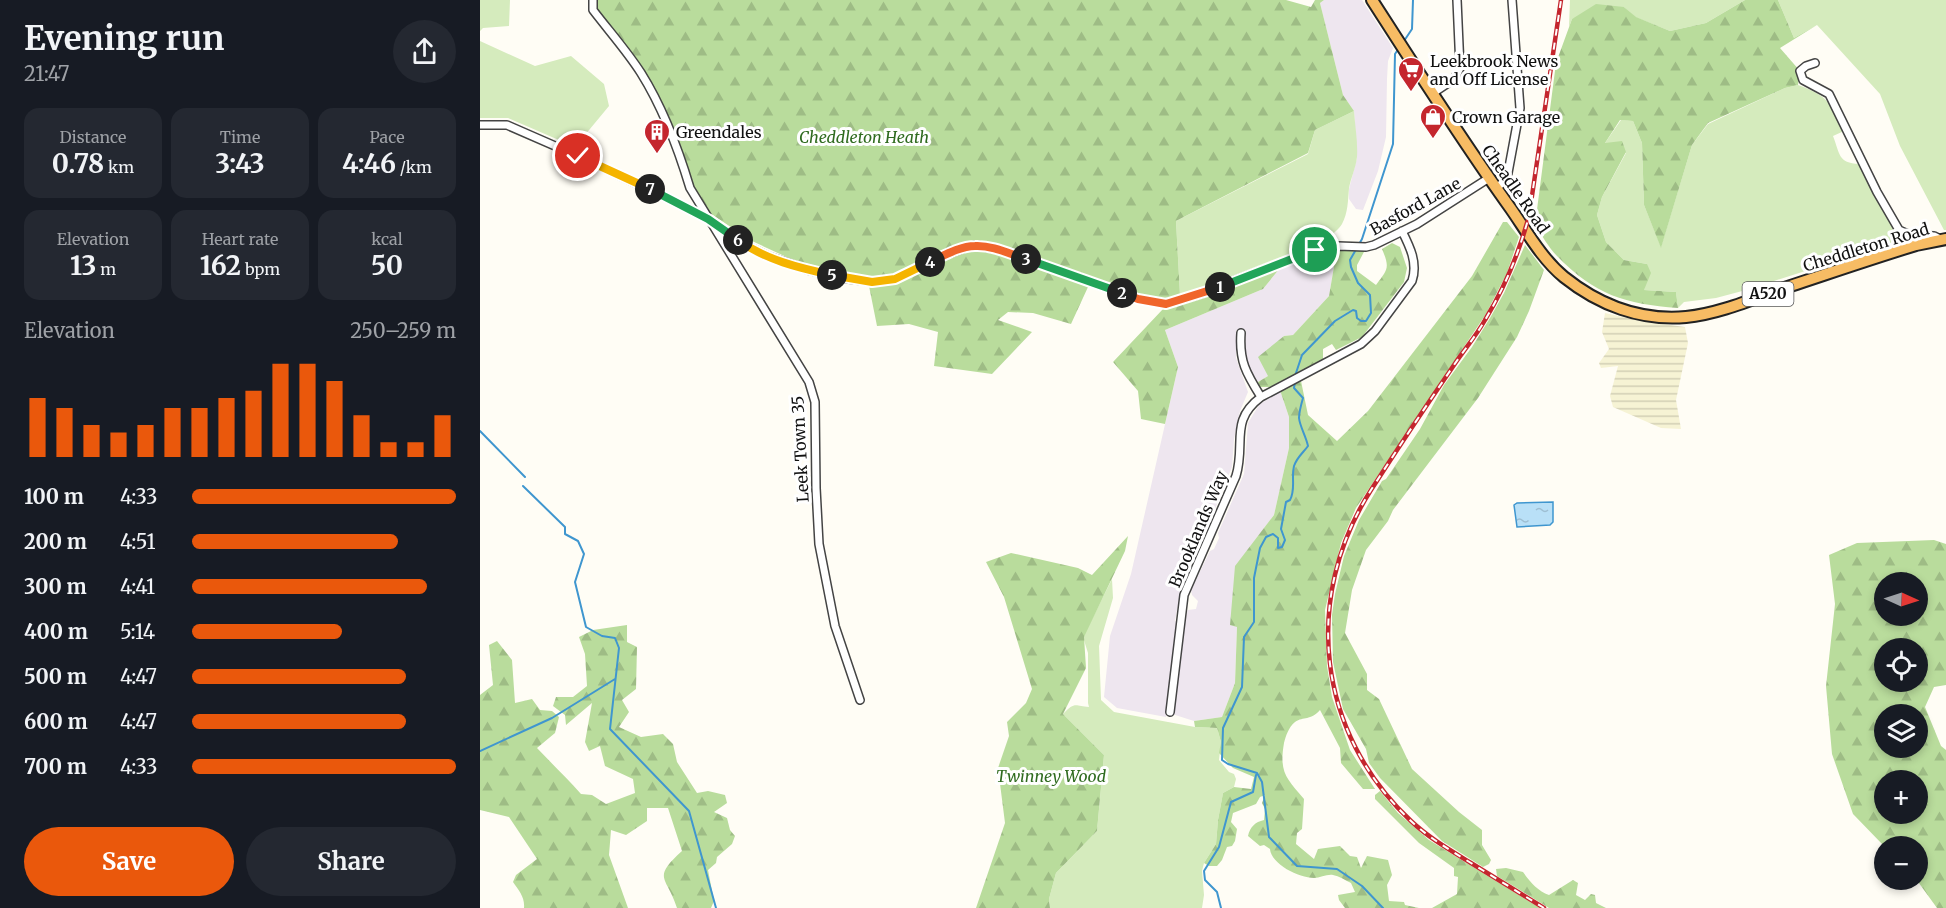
<!DOCTYPE html>
<html lang="en">
<head>
<meta charset="utf-8">
<style>
	body { margin:0; font-family:Merriweather,serif; background:#242831; color:#f1f3f6; height:100vh; display:flex; flex-direction:column; font-size:22px; white-space:nowrap }
	* { box-sizing:border-box; margin:0 }
	p { font-size:20px; color:#9ea1a6 }
	.icon { flex:none; width:33px; height:33px; fill:none; stroke:currentColor; stroke-width:2; stroke-linecap:round; stroke-linejoin:round }
	.map { position:relative; flex:1; overflow:hidden }
	.panel { display:flex; flex-direction:column; background:#171b24; width:480px }
	.panel>* { flex:none }
	.needle { width:39px; rotate:93deg }
	.controls { position:absolute; left:1394px; top:572px; display:grid; gap:12px }
	.controls a { display:grid; place-items:center; width:54px; height:54px; border-radius:50%; background:#171b24; box-shadow:0 3px 9px #0003; font-size:30px }
	.pin { position:absolute; display:grid; place-items:center; width:51px; height:51px; color:#fff; margin:-26px; border:3px solid #fff; border-radius:50%; box-shadow:0 2px 6px #0007 }
	.km { position:absolute; width:30px; height:30px; margin:-15px; border-radius:50%; background:#222; color:#fff; font-size:16px; line-height:30px; text-align:center }
	.round { display:grid; place-items:center; flex:none; width:63px; height:63px; border-radius:32px; background:#242831 }
	.summary { display:flex; align-items:center; justify-content:space-between; height:102px; padding:0 24px }
	h1 { font-size:33px; font-weight:700; line-height:45px }
	.figures { display:grid; grid-template-columns:repeat(3,1fr); gap:9px; height:102px; padding:6px 24px }
	.figures div { display:grid; align-content:center; border-radius:15px; background:#242831; text-align:center }
	.figures b { font-size:26px; font-weight:700 }
	.figures small { font-size:16px; font-weight:400 }
	.figures p { font-size:16px }
	.chart { height:168px; padding:12px 24px }
	.chart p { display:flex; justify-content:space-between }
	.chart svg { width:100%; height:108px; margin-top:6px; stroke:#ea580c; stroke-width:6 }
	.button { display:flex; gap:12px; margin-top:auto; padding:12px 24px }
	.button a { flex:1; height:69px; border-radius:36px; background:#ea580c; color:#fff; font-size:24px; font-weight:700; line-height:69px; text-align:center }
	.button a+a { background:#242831; color:#f1f3f6 }
	ul { padding:0 24px; list-style:none; font-size:20px }
	li { display:grid; grid-template-columns:96px 72px 1fr; align-items:center; height:45px }
	li i { height:15px; border-radius:8px; background:#ea580c }
	main { display:flex; flex:1; min-height:0 }
	.map>svg:first-child { display:block }
	.industrial { fill:#eee6ef }
	.farmland { fill:url(#farmland-rules) }
	.grass { fill:#d5ebbd }
	.forest { fill:url(#forest-firs); fill-rule:evenodd }
	.water { fill:url(#water-ripples); stroke:#3f96cf; stroke-width:1.5 }
	.lines { fill:none; stroke-linecap:round; stroke-linejoin:round }
	.stream { stroke:#3f96cf; stroke-width:2 }
	.minor-casing { stroke:#444; stroke-width:10 }
	.trunk-casing { stroke:#222; stroke-width:14 }
	.minor { stroke:#fff; stroke-width:7 }
	.trunk { stroke:#f7bc64; stroke-width:10 }
	.rail-casing { stroke:#c4262e; stroke-width:4.5 }
	.rail { stroke:#fff; stroke-width:2; stroke-dasharray:7; stroke-linecap:butt }
	.split-1-casing { stroke:#fff; stroke-width:12 }
	.split-2-casing { stroke:#fff; stroke-width:12 }
	.split-3-casing { stroke:#fff; stroke-width:12 }
	.split-4-casing { stroke:#fff; stroke-width:12 }
	.split-5-casing { stroke:#fff; stroke-width:12 }
	.split-6-casing { stroke:#fff; stroke-width:12 }
	.split-7-casing { stroke:#fff; stroke-width:12 }
	.split-8-casing { stroke:#fff; stroke-width:12 }
	.split-1 { stroke:#22a559; stroke-width:8 }
	.split-2 { stroke:#f0652b; stroke-width:8 }
	.split-3 { stroke:#22a559; stroke-width:8 }
	.split-4 { stroke:#f0652b; stroke-width:8 }
	.split-5 { stroke:#f5b400; stroke-width:8 }
	.split-6 { stroke:#f5b400; stroke-width:8 }
	.split-7 { stroke:#22a559; stroke-width:8 }
	.split-8 { stroke:#f5b400; stroke-width:8 }
	.labels { text-anchor:middle; stroke-width:6; stroke-linejoin:round; paint-order:stroke }
	.shield { fill:#fff; stroke:#585858; stroke-width:1.5 }
	.shield-label { font-size:15px; font-weight:bold; fill:#111 }
	.poi-label { font-size:16px; fill:#111; stroke:#fff; text-anchor:start }
	.park-label { font-size:16px; font-style:italic; fill:#2f6b1f; stroke:#fff }
	.street-label { font-size:16px; fill:#111; stroke:#fff }
</style>
</head>
<body>
<main>
<section class="panel">
<div class="summary"><div><h1>Evening run</h1><p>21:47</p></div><a class="round"><svg class="icon" aria-label="share" viewBox="0 0 24 24"><path d="M12 15V3M7 8l5-5 5 5M5 13v7h14v-7"/></svg></a></div>
<div class="figures">
<div><p>Distance</p><b>0.78<small> km</small></b></div>
<div><p>Time</p><b>3:43</b></div>
<div><p>Pace</p><b>4:46<small> /km</small></b></div>
</div>
<div class="figures">
<div><p>Elevation</p><b>13<small> m</small></b></div>
<div><p>Heart rate</p><b>162<small> bpm</small></b></div>
<div><p>kcal</p><b>50</b></div>
</div>
<div class="chart"><p><span>Elevation</span>250–259 m</p>
<svg viewBox="0 0 160 44" preserveAspectRatio="none"><path d="M5 44V20M15 44V24M25 44V31M35 44V34M45 44V31M55 44V24M65 44V24M75 44V20M85 44V17M95 44V6M105 44V6M115 44V13M125 44V27M135 44V38M145 44V38M155 44V27"/></svg>
</div>
<ul>
<li><b>100 m</b>4:33<i style="width:100%"></i></li>
<li><b>200 m</b>4:51<i style="width:78%"></i></li>
<li><b>300 m</b>4:41<i style="width:89%"></i></li>
<li><b>400 m</b>5:14<i style="width:57%"></i></li>
<li><b>500 m</b>4:47<i style="width:81%"></i></li>
<li><b>600 m</b>4:47<i style="width:81%"></i></li>
<li><b>700 m</b>4:33<i style="width:100%"></i></li>
</ul>
<div class="button"><a>Save</a><a>Share</a></div>
</section>
<div class="map">
<svg width="1466" height="908" viewBox="0 0 1466 908">
	<defs>
		<pattern id="farmland-rules" width="6" height="5" patternUnits="userSpaceOnUse" patternTransform="scale(1.5)"><rect width="6" height="5" fill="#f6f3d4"/><path d="M0 2.5h6" fill="none" stroke="#d2cfb5"/></pattern>
		<pattern id="forest-firs" width="22" height="20" patternUnits="userSpaceOnUse" patternTransform="scale(1.5)"><rect width="22" height="20" fill="#b9dc9c"/><path d="M5 1l3.5 6h-7zM16 11l3.5 6h-7z" fill="#9ebc85"/></pattern>
		<pattern id="water-ripples" width="26" height="14" patternUnits="userSpaceOnUse" patternTransform="scale(1.5)"><rect width="26" height="14" fill="#b9e0f7"/><path d="M2 4q2-2 4 0t4 0M15 11q2-2 4 0t4 0" fill="none" stroke="#9ebfd3"/></pattern>
	</defs>
	<rect width="100%" height="100%" fill="#fffdf5"/>
	<path class="industrial" d="M844,0H882L913,48L908,61L907,79L906,137L898,171L883,210L876,209L869,199V189L877,158L874,111L863,95L840,3Z
		M857,249L849,296L813,335L804,336L795,345L788,376L778,382L770,370L765,352L766,330H756V358L768,392L760,411L754,439L752,467L725,534L703,578L695,621L698,622L697,635L686,717L637,708L624,697L630,636L651,574L698,367L685,330L783,289L800,268L838,253Z
		M800,390L809,417V448L794,515L755,567L757,627L755,683L742,717L714,721L692,714L703,617L708,610L716,609L718,601L712,595L711,590L730,551L734,549L739,538L738,533L764,474L768,423L779,405Z"/>
	<path class="farmland" d="M1125,313L1161,321L1205,327L1208,343L1196,400L1201,429L1181,428L1133,407L1130,396L1138,366L1121,368L1119,363L1129,349L1122,332Z"/>
	<path class="grass" d="M0,0H30L29,26L3,28L0,31Z
		M1090,0H1265L1226,23L1190,31L1155,17L1144,7L1092,19L1089,27Z
		M1298,0H1466V230H1464L1420,146L1400,94L1337,25L1314,38Z
		M0,41L55,66L91,56L124,84L129,106L95,147L28,118H0Z
		M1318,85C1349,96 1350,103 1364,131L1353,136C1360,154 1358,163 1379,164L1422,240L1266,290L1236,298L1204,302L1198,308L1196,292L1164,290L1167,264L1144,260L1126,242L1117,215L1122,197L1146,153L1125,143L1141,120L1153,121L1162,143L1164,205L1181,247L1212,145L1228,124L1305,88Z
		M874,111C875,126 878,142 877,157C876,167 871,178 869,188C868,200 868,213 862,224C845,252 735,284 700,295L696,221L828,154L835,130Z
		M632,579L633,598L619,646L621,700L634,712L715,727L737,728L741,742L739,760L749,772L754,774L756,779L754,787L743,793L738,820L736,844L724,863L722,871L724,895L722,908H570L569,899L576,873L617,831L624,755L583,714C595,701 595,706 609,707L608,703V653L603,637Z"/>
	<path class="forest" d="M117,0H806L831,7L835,0H844L840,3L863,95L874,111L835,130L828,153L696,221L700,295L685,299L655,295L521,246C508,242 498,240 484,243L414,275L394,277L367,274L313,260L272,241L231,214L213,187L191,124L164,71L116,8Z
		M1265,0H1298L1314,38L1337,25L1300,48L1320,71L1318,85L1305,88L1228,123L1212,145L1181,248L1164,205L1162,143L1153,121L1140,120L1125,143L1142,141L1146,152L1122,197L1117,215L1126,242L1144,260L1167,264L1171,273L1164,290L1196,292L1198,308C1145,304 1115,295 1077,256C1068,247 1062,235 1055,225L1076,63L1092,19L1116,4L1144,7L1156,17L1190,31L1226,23Z
		M1023,222H1027L1039,237L1027,273L1006,314L876,508L861,543L845,610L847,666L852,697L870,750L895,789H883L861,763L860,748L840,710C830,721 824,716 815,722C808,728 806,736 804,743C799,772 806,778 824,799L822,829L817,833L816,844L834,859L838,849L860,846L870,856L877,857L881,868L887,856L908,860L912,875L907,885L909,901L924,902L925,905L939,908H865L859,900L858,895L875,892L871,883C865,880 859,876 853,875C847,874 840,878 834,878C819,878 791,864 790,849L784,845L780,846L768,836C770,827 775,822 784,820L785,809L782,803L785,795L780,797L776,804L753,813L751,822L757,829L755,841L752,846L747,847L742,860L737,866H729L724,863L736,844L738,820L743,793L754,787L771,789L774,777L753,768L739,753L741,742L737,728L715,727L714,721L742,717L755,683L757,627L750,625L755,566L794,515L809,448V417L800,390L821,381L828,415L857,441L888,411L992,276Z
		M912,243L920,247L927,268L924,282L882,337L856,350L852,344L843,349V359L790,387H778V382L788,376L778,357L804,336L813,335L849,296L857,249L885,250L877,265V271L896,285C908,269 910,268 902,249Z
		M1045,245L1064,270L1049,311L1037,337L998,398L913,510L908,521L886,550L872,590L865,633L887,674V690L899,699L932,769L979,812L1002,830V845L1011,860L1009,864L1003,867L962,841L900,778L889,763L886,749L863,709L853,662L852,615L855,594L864,556L879,520L902,481L906,479L940,429L964,385L992,347L1010,318L1024,293Z
		M497,249L519,254L608,287L591,324L553,313L528,312L518,320L552,332L512,374L454,366L458,332L429,324L397,326L389,286L410,284L484,251Z
		M800,268L783,289L685,330L698,367L685,424L661,419L658,391L633,362L683,309Z
		M648,536L645,551L604,637L606,668L583,714L624,755L617,831L576,873L569,899L570,908H496L525,823L518,768L529,736L527,722L546,703L552,689L524,597L506,562L531,553L598,568L612,575Z
		M1454,540L1466,544V685L1454,687L1445,707L1461,746L1466,750V908H1457L1436,879H1437V846H1404L1373,814L1352,754L1346,686L1355,604L1349,555L1377,543ZM1404,582H1437V615H1404ZM1404,648H1437V681H1404ZM1404,714H1437V747H1404ZM1404,780H1437V813H1404Z
		M147,625V642L157,647L156,689L142,700L149,712L139,727L161,737L183,734L193,744L197,762L217,793L228,791L245,795L247,803L234,812L247,818L250,830L255,836L252,844L237,857L236,863L228,870L234,901L231,908H197C187,876 171,879 202,851L188,808H167V821L146,835L131,830L129,855L148,908H44C45,897 39,891 33,882L36,875L57,859L29,817L0,810V695L13,685L9,645L17,641L32,660L35,703L52,699L60,710L72,711L79,717L75,733L57,748C72,764 87,778 101,794L112,795L126,804L155,793L153,779L125,766L120,746L109,751L105,742L112,703L86,725L85,715L73,706L76,697H93L107,686L105,654L99,637L113,630Z
		M900,791L918,813L949,840L1060,908H952L977,894L978,877L974,876V868L939,843L895,799V795Z
		M1026,868L1043,872C1050,882 1058,891 1069,895L1093,880L1098,883L1096,895L1105,900L1111,894L1115,895L1116,903L1126,908H1069L1017,876L1016,869Z"/>
	<path class="water" d="M1073,502V522L1070,525L1037,527L1034,505L1037,503Z"/>
	<g class="lines">
		<path class="stream" d="M924,41L932,29L933,0
			M815,376L822,355L855,321L873,310L876,311L877,318L881,321H886L891,313L890,295L878,283L871,267L870,260L882,239L913,144L915,54L919,48
			M815,382L814,388L823,398C821,405 819,412 819,418C820,427 826,436 828,446C823,453 817,457 814,466C811,478 816,489 810,500L806,502L801,529L805,540L802,547L798,548V538L793,534L786,537L780,548L774,578V622L764,637L762,687L743,728L742,760L748,764L777,773L782,782L789,837L817,866L857,869L882,886L903,908
			M0,431L45,477
			M43,486L85,527V534L98,541L104,554L95,582L106,627L122,636L135,638L139,648L130,729L209,811L236,908
			M0,751L72,718L135,679
			M741,908L737,892L725,880L724,871L739,847L751,802L773,792L776,775"/>
		<defs>
			<path id="minor" d="M113,0V10C129,31 147,51 161,73C183,108 198,148 210,188L329,382L335,402L336,488L339,544L355,626L380,700
				M1335,63L1326,66L1320,71L1323,80L1349,94L1397,192L1419,230L1430,235L1454,236L1460,239
				M953,93L974,79L980,68L977,0
				M0,125H27L98,156L185,197L228,219L266,245L288,256L328,270L369,279L392,282L415,279L460,257L484,248L496,245L520,250L658,299L686,304L720,294L835,250L858,246L886,247L894,245L937,224L1009,178
				M1016,189L1027,178L1040,108L1032,0
				M761,333C759,361 766,373 781,397
				M690,712L704,595L756,476C766,443 749,421 781,397L881,344L895,331L932,281C938,263 930,247 922,231"/>
			<path id="trunk" d="M892,0C937,70 982,141 1031,209C1047,232 1062,259 1084,277C1119,305 1161,321 1206,317C1237,314 1268,301 1298,290C1344,275 1390,259 1436,245L1466,239"/>
		</defs>
		<use href="#minor" class="minor-casing"/>
		<use href="#trunk" class="trunk-casing"/>
		<use href="#minor" class="minor"/>
		<use href="#trunk" class="trunk"/>
		<defs>
			<path id="rail" d="M1064,908C1040,893 1015,878 991,863C970,850 949,838 931,821C837,733 822,598 891,490C918,448 946,406 974,365C984,350 996,336 1005,320C1025,287 1039,253 1049,216L1081,0"/>
		</defs>
		<use href="#rail" class="rail-casing"/>
		<use href="#rail" class="rail"/>
	</g>
	<g class="lines">
		<defs>
			<path id="split-1" d="M740,287L835,250"/>
			<path id="split-2" d="M642,293L658,299L686,304L740,287"/>
			<path id="split-3" d="M546,259L642,293"/>
			<path id="split-4" d="M450,262C463,256 480,246 495,246C512,245 530,254 546,259"/>
			<path id="split-5" d="M352,275L392,282L415,279L450,262"/>
			<path id="split-6" d="M258,240C286,260 319,268 352,275"/>
			<path id="split-7" d="M170,189L228,219L258,240"/>
			<path id="split-8" d="M98,156L170,189"/>
		</defs>
		<use href="#split-1" class="split-1-casing"/>
		<use href="#split-2" class="split-2-casing"/>
		<use href="#split-3" class="split-3-casing"/>
		<use href="#split-4" class="split-4-casing"/>
		<use href="#split-5" class="split-5-casing"/>
		<use href="#split-6" class="split-6-casing"/>
		<use href="#split-7" class="split-7-casing"/>
		<use href="#split-8" class="split-8-casing"/>
		<use href="#split-1" class="split-1"/>
		<use href="#split-2" class="split-2"/>
		<use href="#split-3" class="split-3"/>
		<use href="#split-4" class="split-4"/>
		<use href="#split-5" class="split-5"/>
		<use href="#split-6" class="split-6"/>
		<use href="#split-7" class="split-7"/>
		<use href="#split-8" class="split-8"/>
	</g>
	<defs>
		<symbol id="supermarket-pin" viewBox="-11 -11 22 30"><path d="M0 17L-7.5 6A9.5 9.5 0 1 1 7.5 6Z" fill="#c4262e" stroke="#fff"/><path d="M-6-5.5h2.5l.6 2H6L4.5 2H-2.5L-4.4-4H-6ZM-1.5 3.2a1.3 1.3 0 1 0 .1 0ZM3 3.2a1.3 1.3 0 1 0 .1 0Z" fill="#fff"/></symbol>
		<symbol id="shop-pin" viewBox="-11 -11 22 30"><path d="M0 17L-7.5 6A9.5 9.5 0 1 1 7.5 6Z" fill="#c4262e" stroke="#fff"/><path d="M-5-2.5h2.3a2.7 3.5 0 0 1 5.4 0H5L5.5 6h-11ZM-1.5-2.5h3a1.5 2.3 0 0 0-3 0Z" fill="#fff"/></symbol>
		<symbol id="building-pin" viewBox="-11 -11 22 30"><path d="M0 17L-7.5 6A9.5 9.5 0 1 1 7.5 6Z" fill="#c4262e" stroke="#fff"/><path d="M-4-6H4V6H1V3H-1V6H-4ZM-2.5-4.3h1.7v1.8h-1.7ZM.8-4.3h1.7v1.8H.8ZM-2.5-1h1.7V.8h-1.7ZM.8-1h1.7V.8H.8Z" fill="#fff"/></symbol>
	</defs>
	<g fill-rule="evenodd">
		<use href="#supermarket-pin" x="916" y="55" width="30" height="40"/>
		<use href="#shop-pin" x="938" y="102" width="30" height="40"/>
		<use href="#building-pin" x="162" y="117" width="30" height="40"/>
	</g>
	<g class="labels">
		<rect class="shield" x="1262.5" y="282" width="51" height="24" rx="4.5"/>
		<g class="shield-label">
			<text x="1288" y="299">A520</text>
		</g>
		<g class="poi-label">
			<text x="950" y="67">Leekbrook News<tspan x="950" dy="18">and Off License</tspan></text>
			<text x="972" y="123">Crown Garage</text>
			<text x="196" y="138">Greendales</text>
		</g>
		<g class="park-label">
			<text x="384" y="143">Cheddleton Heath</text>
			<text x="571" y="782">Twinney Wood</text>
		</g>
		<g class="street-label">
			<text transform="translate(1036 189) rotate(55)" y="6">Cheadle Road</text>
			<text transform="translate(935 206) rotate(-29)" y="6">Basford Lane</text>
			<text transform="translate(1386 247) rotate(-17)" y="6">Cheddleton Road</text>
			<text transform="translate(320 449) rotate(-93)" y="6">Leek Town 35</text>
			<text transform="translate(718 529) rotate(-67)" y="6">Brooklands Way</text>
		</g>
	</g>
</svg>
<div class="controls">
<a><svg class="needle" viewBox="-14 -14 28 28"><path d="M0-13l5 13h-10z" fill="#e53935"/><path d="M0 13l5-13h-10z" fill="#9ea1a6"/></svg></a>
<a><svg class="icon" aria-label="locate" viewBox="0 0 24 24"><circle cx="12" cy="12" r="6"/><path d="M12 2v4M12 18v4M2 12h4M18 12h4"/></svg></a>
<a><svg class="icon" aria-label="layers" viewBox="0 0 24 24"><path d="M12 4l9 5-9 5-9-5zM3 14l9 5 9-5"/></svg></a>
<a>+</a>
<a>−</a>
</div>
<div class="pin" style="left:835px;top:250px;background:#1e9e55"><svg class="icon" aria-label="arrive" viewBox="0 0 24 24"><path d="M6 21V4h12l-3 4 3 4H6"/></svg></div>
<div class="pin" style="left:98px;top:156px;background:#d93025"><svg class="icon" aria-label="check" viewBox="0 0 24 24"><path d="M5 12l5 5 9-10"/></svg></div>
<b class="km" style="left:740px;top:287px">1</b>
<b class="km" style="left:642px;top:293px">2</b>
<b class="km" style="left:546px;top:259px">3</b>
<b class="km" style="left:450px;top:262px">4</b>
<b class="km" style="left:352px;top:275px">5</b>
<b class="km" style="left:258px;top:240px">6</b>
<b class="km" style="left:170px;top:189px">7</b>
</div>
</main>
</body>
</html>
